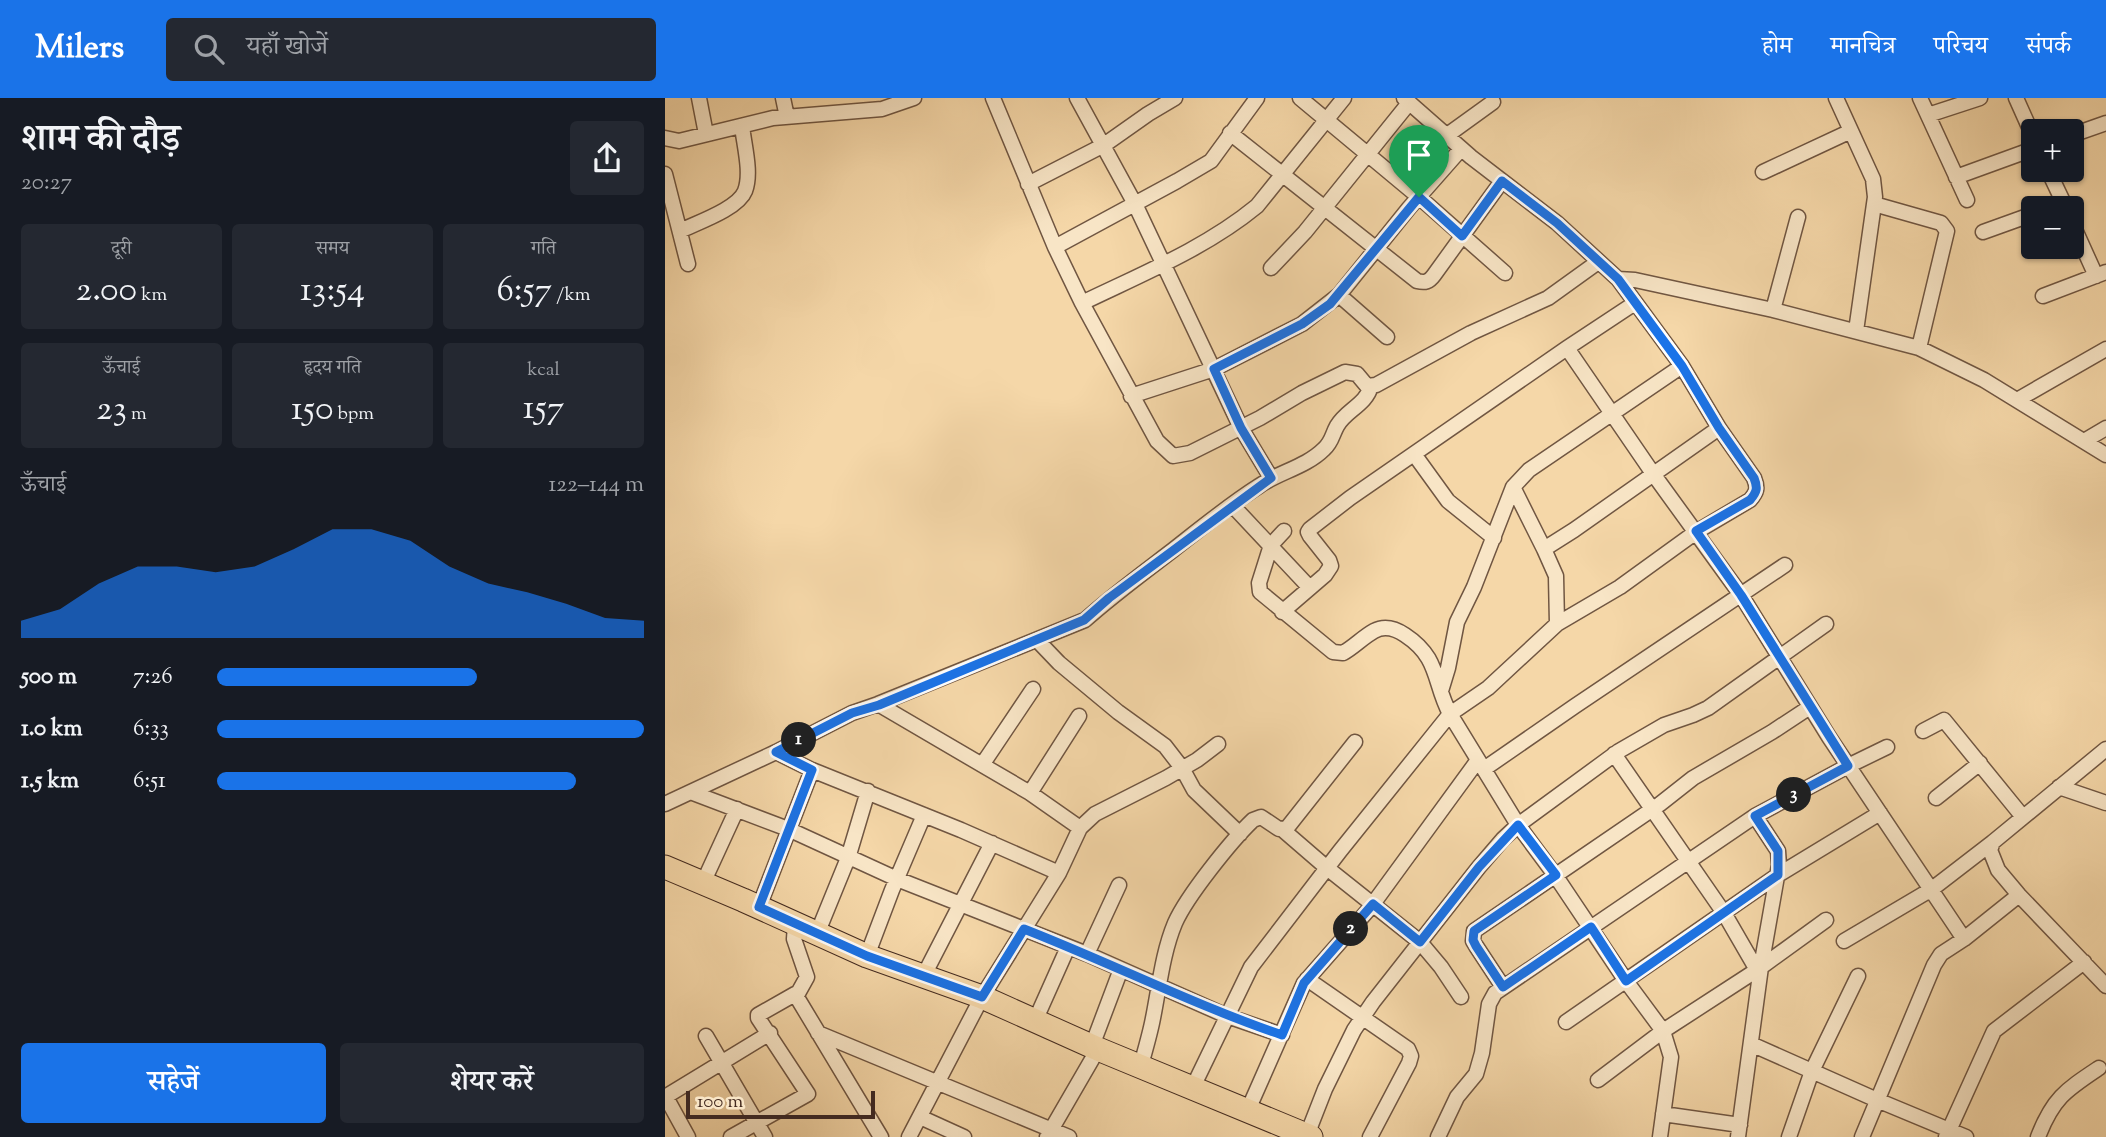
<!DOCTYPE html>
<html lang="hi">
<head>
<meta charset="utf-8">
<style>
	body { margin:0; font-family:"Sorts Mill Goudy","Noto Serif Devanagari",serif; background:#242831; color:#f1f3f6; height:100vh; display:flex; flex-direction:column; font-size:26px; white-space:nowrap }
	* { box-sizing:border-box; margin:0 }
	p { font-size:23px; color:#9ea1a6 }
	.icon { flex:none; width:38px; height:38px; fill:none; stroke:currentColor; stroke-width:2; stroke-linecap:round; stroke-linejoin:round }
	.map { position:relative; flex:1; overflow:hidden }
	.details { display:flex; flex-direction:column; background:#171b24; width:665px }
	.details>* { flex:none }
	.fabs { position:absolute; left:1356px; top:21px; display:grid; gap:14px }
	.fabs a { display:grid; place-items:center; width:63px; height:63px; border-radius:7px; background:#171b24; box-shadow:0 2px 5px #0004; font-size:35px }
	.scale { position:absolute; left:21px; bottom:18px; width:189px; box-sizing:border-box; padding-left:7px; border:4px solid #442b20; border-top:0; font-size:19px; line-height:24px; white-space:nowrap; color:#442b20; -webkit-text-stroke:5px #f8e5c6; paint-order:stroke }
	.pin { position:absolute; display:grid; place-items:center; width:60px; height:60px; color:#fff; margin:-72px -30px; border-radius:50% 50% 50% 0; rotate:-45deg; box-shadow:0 0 7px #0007 }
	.pin .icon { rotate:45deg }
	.km { position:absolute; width:35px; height:35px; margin:-18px; border-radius:50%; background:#222; color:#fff; font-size:19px; line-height:35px; text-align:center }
	.round { display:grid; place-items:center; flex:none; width:74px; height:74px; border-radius:7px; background:#242831 }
	.head { display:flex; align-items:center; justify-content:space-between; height:119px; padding:0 21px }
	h1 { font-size:38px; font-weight:600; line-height:52px }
	.figures { display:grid; grid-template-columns:repeat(3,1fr); gap:10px; height:119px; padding:7px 21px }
	.figures div { display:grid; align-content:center; border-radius:7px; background:#242831; text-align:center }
	.figures b { font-size:35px; font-weight:600 }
	.figures small { font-size:19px; font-weight:400 }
	.figures p { font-size:19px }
	.chart { height:196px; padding:14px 21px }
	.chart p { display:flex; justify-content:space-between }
	.chart svg { width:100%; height:126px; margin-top:7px; fill:#1a73e8; opacity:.7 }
	.cta { display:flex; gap:14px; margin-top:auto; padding:14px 21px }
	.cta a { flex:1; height:80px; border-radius:7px; background:#1a73e8; color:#fff; font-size:28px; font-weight:600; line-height:80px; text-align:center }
	.cta a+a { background:#242831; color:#f1f3f6 }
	ul { padding:0 21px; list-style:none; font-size:23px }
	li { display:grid; grid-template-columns:112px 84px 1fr; align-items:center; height:52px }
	li i { height:18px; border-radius:9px; background:#1a73e8 }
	header { display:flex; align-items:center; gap:42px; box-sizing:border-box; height:98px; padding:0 35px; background:#1a73e8; color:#fff }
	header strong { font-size:33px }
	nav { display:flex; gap:38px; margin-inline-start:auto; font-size:24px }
	.search { width:490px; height:63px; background:#242831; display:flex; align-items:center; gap:18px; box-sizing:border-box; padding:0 24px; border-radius:7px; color:#9ea1a6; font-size:26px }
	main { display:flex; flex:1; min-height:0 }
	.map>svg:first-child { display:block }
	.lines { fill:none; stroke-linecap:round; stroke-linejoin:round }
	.minor-casing { stroke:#705642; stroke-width:17 }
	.primary-casing { stroke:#442b20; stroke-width:25 }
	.minor { stroke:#f8e5c6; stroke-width:14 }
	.primary { stroke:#f5d7a8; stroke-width:23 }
	.route-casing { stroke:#fff; stroke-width:14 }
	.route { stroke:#1a73e8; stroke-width:9 }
</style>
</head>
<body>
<header>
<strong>Milers</strong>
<div class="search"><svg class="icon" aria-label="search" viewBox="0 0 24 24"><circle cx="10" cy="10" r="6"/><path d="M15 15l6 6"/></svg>यहाँ खोजें</div>
<nav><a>होम</a><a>मानचित्र</a><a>परिचय</a><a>संपर्क</a></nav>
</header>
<main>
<section class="details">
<div class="head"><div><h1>शाम की दौड़</h1><p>20:27</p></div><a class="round"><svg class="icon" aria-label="share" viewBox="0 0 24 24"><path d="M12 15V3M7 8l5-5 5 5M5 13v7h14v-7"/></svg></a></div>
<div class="figures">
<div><p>दूरी</p><b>2.00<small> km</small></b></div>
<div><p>समय</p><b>13:54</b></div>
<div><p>गति</p><b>6:57<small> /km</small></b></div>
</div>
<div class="figures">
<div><p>ऊँचाई</p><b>23<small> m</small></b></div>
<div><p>हृदय गति</p><b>150<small> bpm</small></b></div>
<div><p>kcal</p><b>157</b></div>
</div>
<div class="chart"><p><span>ऊँचाई</span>122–144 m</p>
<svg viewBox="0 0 160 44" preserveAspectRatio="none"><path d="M0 44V38L10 34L20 25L30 19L40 19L50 21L60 19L70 13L80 6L90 6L100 10L110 19L120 25L130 28L140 32L150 37L160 38V44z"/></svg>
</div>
<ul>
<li><b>500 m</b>7:26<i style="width:61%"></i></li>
<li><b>1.0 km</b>6:33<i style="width:100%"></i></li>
<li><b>1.5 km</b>6:51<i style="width:84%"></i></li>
</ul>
<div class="cta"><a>सहेजें</a><a>शेयर करें</a></div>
</section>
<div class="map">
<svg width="1441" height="1039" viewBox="0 0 1441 1039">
	<rect width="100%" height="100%" fill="#f5d7a8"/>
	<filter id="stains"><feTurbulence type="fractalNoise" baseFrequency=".00286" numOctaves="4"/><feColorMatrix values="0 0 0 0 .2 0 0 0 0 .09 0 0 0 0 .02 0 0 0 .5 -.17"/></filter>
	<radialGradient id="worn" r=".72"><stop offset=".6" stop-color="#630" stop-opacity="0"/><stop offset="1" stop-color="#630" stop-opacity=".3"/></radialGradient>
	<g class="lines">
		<defs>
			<path id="minor" d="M34,0L41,36
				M118,0L122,19
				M328,0L390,149L417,205L492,343L508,358L525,355L595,320L637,295L680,274L692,276L702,288L711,287L806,235L883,200L933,164
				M412,0L470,106L576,330L606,380
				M635,0L754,99L840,175
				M739,0L806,59L892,125L953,181L1017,268L1054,330L1089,380C1093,390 1092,394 1085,402L1031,434L955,489L892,526
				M1171,0L1208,81L1210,99L1191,233
				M1255,0L1302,102
				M1351,0L1368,38
				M1263,17L1315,0
				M565,35L752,183C760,185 764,184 769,177L837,83
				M1407,37L1441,25
				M781,38L828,4
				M0,40L14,43L108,20L217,11L249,0
				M1383,72L1401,110
				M1098,74L1186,33
				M0,76L23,166
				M1291,79L1368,51
				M363,86L439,47L483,16L510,0
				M1209,106L1276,125L1282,133L1254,250
				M1407,125L1431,178
				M15,133C31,125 73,111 80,93C87,75 79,47 77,28
				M1318,134L1368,116
				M390,149L512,83L546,63L592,0
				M606,170L640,134L744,5
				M953,181L970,182L1108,212L1254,250L1319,282L1441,357
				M674,197L722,239
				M1378,198L1441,174
				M417,205C477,176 541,150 592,108L679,0
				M1108,212L1133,119
				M902,250L989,377L1076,497L1164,639L1299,841
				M466,298L549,271L637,226L674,197L744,110L796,51
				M1352,302L1441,251
				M1419,343L1441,330
				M749,356L783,403L829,440
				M567,407L645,490
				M619,433L606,447L594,485L595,494L668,554L678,555C689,549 698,539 709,533C720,527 731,531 740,537C775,560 768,584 785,616L853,727L890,777L961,883L998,933L1006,959L995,1039
				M879,451L909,432L1054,330
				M617,514L660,477L666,468L664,462L645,438L643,434L645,431L685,400L902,250L970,205
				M372,542L394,565L453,614L500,648L517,670L529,692L575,736
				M776,593L783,570L792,524L809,489L848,389
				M213,606L365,695L415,730
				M1258,633L1279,622L1358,719
				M1441,651L1328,744L1325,752L1333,772L1354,797L1441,888
				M111,654L147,672L296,732L394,775
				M949,656L1059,815L1092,872
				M317,667L368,591
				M819,671L910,608L1120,467
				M1394,689L1441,705
				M28,695L123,731L232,781L422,856L562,918L617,937
				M365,695L414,618
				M1271,700L1315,665
				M0,706L111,654L187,615L213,606L420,522C448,497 478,475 508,452C536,430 564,407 594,388C614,374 641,369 659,351C667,344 667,337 672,328C681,312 701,307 706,288
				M1090,718L1183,668L1222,649
				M618,732L662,770L755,844L776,869L796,899
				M38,785L72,711
				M94,809L147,672
				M130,826L129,841L142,879L132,897
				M152,836L183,760L203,693
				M1179,843L1267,791L1328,744
				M422,856L454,787
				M202,858L227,792L259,717
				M258,879L327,745
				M642,881L743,951L746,958L744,965L705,1039
				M838,889L811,848L808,843L809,833L995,706L1028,680L1107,634L1145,609
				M370,923L403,849
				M901,924L1113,777L1215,715
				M153,935L404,1039
				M41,938L100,1039
				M1086,946L1212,1002L1301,1039
				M427,948L456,871
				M476,967C480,953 484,939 487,925C494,892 497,856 510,825C522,798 566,743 588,722L596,719L614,731L622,730L690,644
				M933,982L998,933L1092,872L1161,822
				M528,989L586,869L675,753L785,616L823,590L892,526L891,478L879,451L848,389L864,372L1017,268
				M0,999L105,935
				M1,999L23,1039
				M583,1012L639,885L705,810L813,662
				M998,1016L1075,1027
				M255,1019L299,1039
				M642,1037L660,991L689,932L708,904L814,769L838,741L853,727L954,653L999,627L1028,617L1043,610L1161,526
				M66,1039L143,996L93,920V917L130,896L216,1039
				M244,1039L317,899L394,775L415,730L430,716L501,680L532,662L553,646
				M382,1039L433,951
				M773,1039L792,999L811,976L817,955L824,906L830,895L1090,718L1113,753L1114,767L1096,869L1073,1039
				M1124,1039L1147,973L1193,878
				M1197,1039L1269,867L1276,856L1299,841L1354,797
				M1281,1039L1329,933L1419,864
				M1373,1039C1388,1000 1401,992 1434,970"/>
			<path id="primary" d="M0,769L78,802L202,858L317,899L433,951L646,1039"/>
		</defs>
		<use href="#minor" class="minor-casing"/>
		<use href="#primary" class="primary-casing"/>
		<use href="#minor" class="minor"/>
		<use href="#primary" class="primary"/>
	</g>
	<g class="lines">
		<defs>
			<path id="route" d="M837,83L892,125L953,181L1017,268L1054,330L1089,380C1093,390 1092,394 1085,402L1031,433L1076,497L1183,668L1090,718L1113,753V777L961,883L926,829L838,889L811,848L808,842L809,833L891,777L853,727L814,769L755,844L708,806L639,885L617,937C529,907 446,865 359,831L317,899L202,858L94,809L147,672L111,654L187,615L214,607L419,522L444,500L606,380L576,330L549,271L637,226L665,206L754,99L797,138Z"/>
		</defs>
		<use href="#route" class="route-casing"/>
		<use href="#route" class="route"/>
	</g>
	<rect width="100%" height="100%" filter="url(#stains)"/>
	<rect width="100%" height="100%" fill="url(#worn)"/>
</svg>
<div class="fabs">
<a>+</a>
<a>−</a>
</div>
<div class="scale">100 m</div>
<div class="pin" style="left:754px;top:99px;background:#1e9e55"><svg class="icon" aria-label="arrive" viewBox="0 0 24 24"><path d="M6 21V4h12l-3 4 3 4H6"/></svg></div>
<b class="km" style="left:134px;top:642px">1</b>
<b class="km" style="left:686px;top:831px">2</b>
<b class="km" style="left:1129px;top:697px">3</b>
</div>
</main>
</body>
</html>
